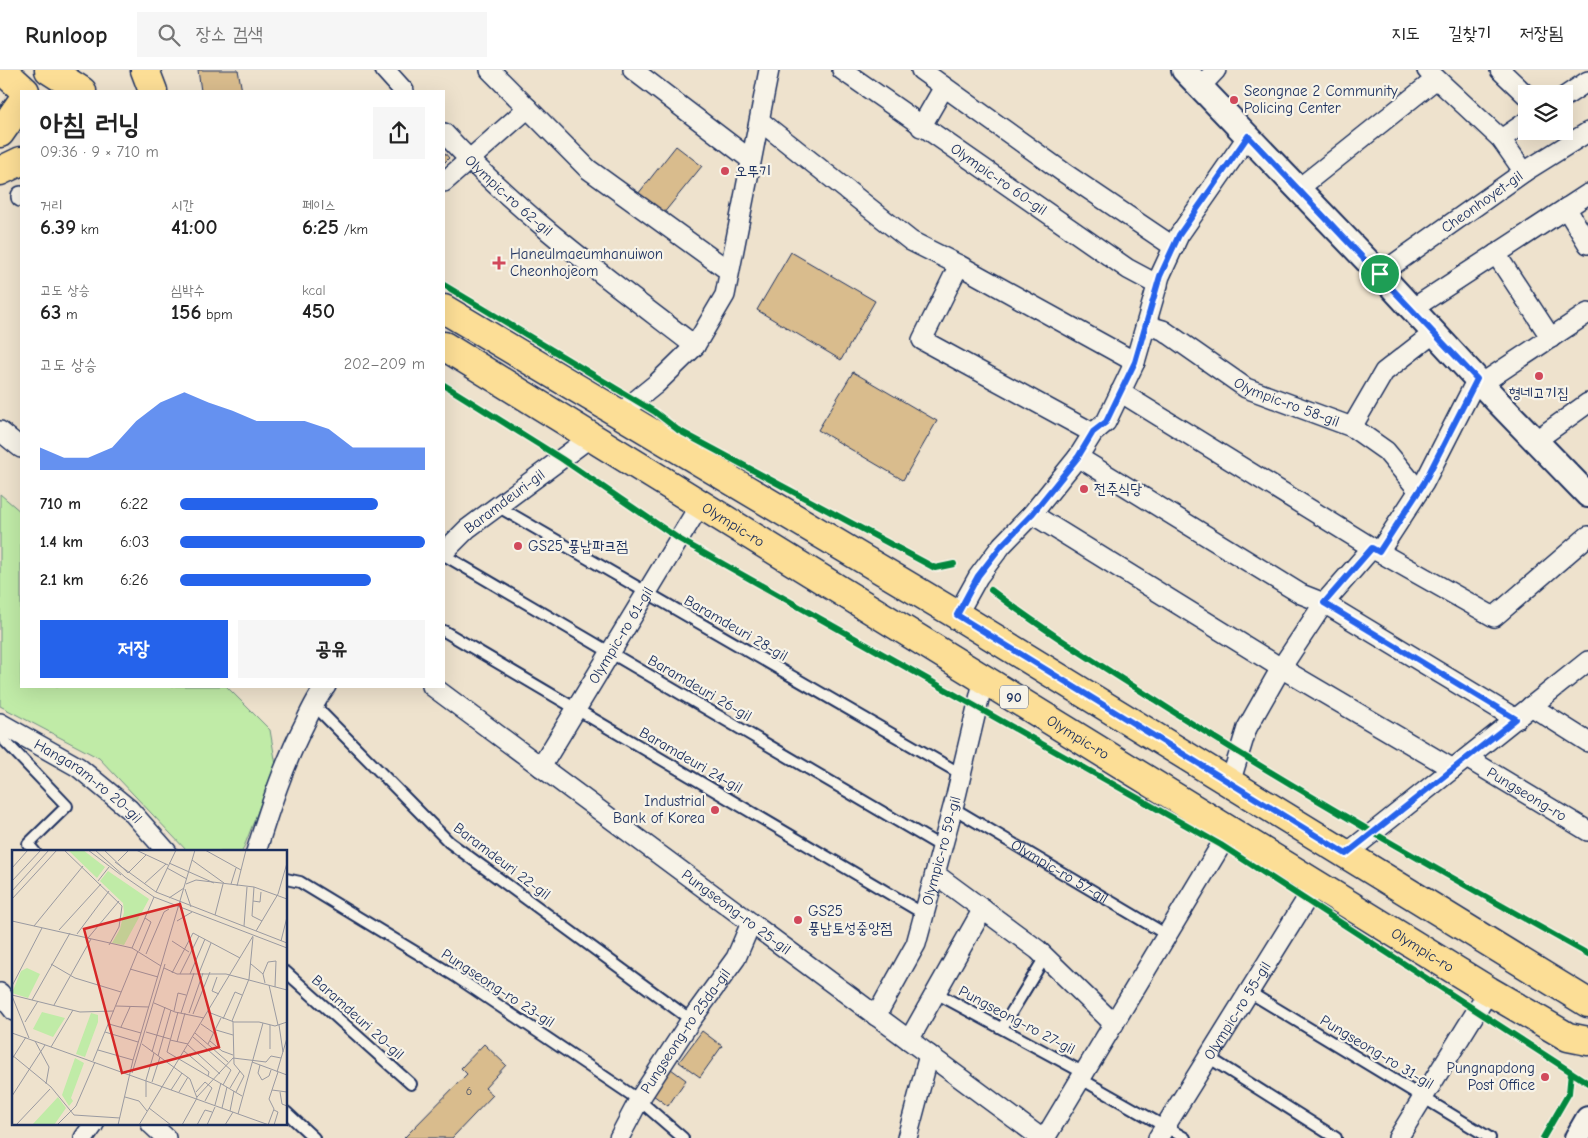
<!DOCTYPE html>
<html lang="ko">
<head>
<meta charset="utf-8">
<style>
	body { margin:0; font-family:"Comic Neue","Poor Story",sans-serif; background:#f6f6f6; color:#222; height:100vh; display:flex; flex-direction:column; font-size:19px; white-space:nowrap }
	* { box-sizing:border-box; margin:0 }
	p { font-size:16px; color:#767676 }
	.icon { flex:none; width:28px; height:28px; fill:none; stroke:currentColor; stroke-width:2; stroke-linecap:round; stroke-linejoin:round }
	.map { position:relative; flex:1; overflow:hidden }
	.details { position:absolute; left:20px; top:20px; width:425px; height:598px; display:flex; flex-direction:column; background:#fff; border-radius:0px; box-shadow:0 5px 20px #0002 }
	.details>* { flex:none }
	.tools { position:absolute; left:1518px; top:15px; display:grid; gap:10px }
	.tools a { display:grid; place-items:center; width:55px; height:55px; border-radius:0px; background:#fff; box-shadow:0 5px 20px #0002; font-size:25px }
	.pin { position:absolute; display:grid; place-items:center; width:42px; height:42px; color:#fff; margin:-21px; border:2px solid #fff; border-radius:50%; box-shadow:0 1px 5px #0007 }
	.round { display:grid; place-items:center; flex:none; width:52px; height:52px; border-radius:0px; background:#f6f6f6 }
	.overview { display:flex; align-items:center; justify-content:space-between; height:85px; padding:0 20px }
	h1 { font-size:28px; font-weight:700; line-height:38px }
	.metrics { display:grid; grid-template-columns:repeat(3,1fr); gap:8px; height:85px; padding:5px 20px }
	.metrics div { display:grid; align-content:center }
	.metrics b { font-size:21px; font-weight:700 }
	.metrics small { font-size:14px; font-weight:400 }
	.metrics p { font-size:14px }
	.chart { height:140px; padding:10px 20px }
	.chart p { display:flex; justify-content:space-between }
	.chart svg { width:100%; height:90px; margin-top:5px; fill:#2563eb; opacity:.7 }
	.primary-button { display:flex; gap:10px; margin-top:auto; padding:10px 20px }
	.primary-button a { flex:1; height:58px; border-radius:0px; background:#2563eb; color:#fff; font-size:20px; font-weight:700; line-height:58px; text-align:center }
	.primary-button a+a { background:#f6f6f6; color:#222 }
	ul { padding:0 20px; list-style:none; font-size:16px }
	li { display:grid; grid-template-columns:80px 60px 1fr; align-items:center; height:38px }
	li i { height:12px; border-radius:6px; background:#2563eb }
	header { display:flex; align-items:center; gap:30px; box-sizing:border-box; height:70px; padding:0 25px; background:#fff; border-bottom:1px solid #e0e0e0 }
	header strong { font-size:24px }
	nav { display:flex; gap:28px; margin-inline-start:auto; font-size:18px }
	.search { width:350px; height:45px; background:#f6f6f6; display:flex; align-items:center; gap:12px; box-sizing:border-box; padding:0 18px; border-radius:0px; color:#767676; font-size:19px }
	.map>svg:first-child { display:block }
	.green { fill:#c0eba7; stroke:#6e8d82 }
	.building { fill:#d9bc8d; stroke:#1b2f5e }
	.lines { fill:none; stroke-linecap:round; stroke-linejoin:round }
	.service-casing { stroke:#1b2f5e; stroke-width:14 }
	.minor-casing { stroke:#1b2f5e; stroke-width:22 }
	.tertiary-casing { stroke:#1b2f5e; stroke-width:28 }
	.primary-casing { stroke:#1b2f5e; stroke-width:31 }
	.service { stroke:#f7f3e8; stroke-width:10 }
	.minor { stroke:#f7f3e8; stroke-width:19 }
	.tertiary { stroke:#f7f3e8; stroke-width:24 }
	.primary { stroke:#fcde96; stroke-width:28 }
	.cycleway-casing { stroke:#f7f3e8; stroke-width:9 }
	.cycleway { stroke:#00873e; stroke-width:6 }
	.route-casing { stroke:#fff; stroke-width:10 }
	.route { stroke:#2563eb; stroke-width:6 }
	.poi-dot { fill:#d1495b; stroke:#f7f3e8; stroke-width:2 }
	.labels { text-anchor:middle; stroke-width:4.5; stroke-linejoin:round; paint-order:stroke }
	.number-label { font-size:12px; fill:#4a526a }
	.shield { fill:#f7f3e8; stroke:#5d6a87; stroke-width:1 }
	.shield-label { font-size:14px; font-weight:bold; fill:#1b2f5e }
	.poi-label { font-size:15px; fill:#1b2f5e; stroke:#f7f3e8; text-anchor:start }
	.street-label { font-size:15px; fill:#1b2f5e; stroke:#f7f3e8 }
	.inset-road { fill:none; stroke:#9a9aa1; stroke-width:1 }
	.view { fill:#d62828; fill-opacity:0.15; stroke:#d62828; stroke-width:2.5 }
	.inset-edge { fill:none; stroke:#1b2f5e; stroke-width:2.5 }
</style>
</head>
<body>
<header>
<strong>Runloop</strong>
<div class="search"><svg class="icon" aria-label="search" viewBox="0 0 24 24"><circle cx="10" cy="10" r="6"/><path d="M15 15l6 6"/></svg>장소 검색</div>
<nav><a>지도</a><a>길찾기</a><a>저장됨</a></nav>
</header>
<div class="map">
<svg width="1588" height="1068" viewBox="0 0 1588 1068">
	<rect width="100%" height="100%" fill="#eee2cd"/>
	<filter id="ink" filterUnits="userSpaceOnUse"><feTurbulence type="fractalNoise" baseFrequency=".02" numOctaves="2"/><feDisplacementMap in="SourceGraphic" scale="10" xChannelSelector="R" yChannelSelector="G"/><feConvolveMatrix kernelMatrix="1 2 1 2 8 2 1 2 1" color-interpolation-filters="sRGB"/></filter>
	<g filter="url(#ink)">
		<path class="green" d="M0,424L21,442V616H226L270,660L276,695L242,782H188L99,688L0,636Z"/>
		<path class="building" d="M198,0H238L242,21H201Z
			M676,76L702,96L663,144L638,124Z
			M444,82L449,88L444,93Z
			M791,182L875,231L841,290L757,240Z
			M853,302L937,351L903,410L818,360Z
			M702,961L722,976L700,1007L679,992Z
			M484,974L506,995L485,1018L493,1025L452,1068H404L467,1004L461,998Z
			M671,999L686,1010L668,1036L653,1025Z"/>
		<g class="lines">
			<defs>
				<g id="service">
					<path d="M497,436L961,704"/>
					<path d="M444,485L942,777"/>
					<path d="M444,561L924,844"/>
					<path d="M314,635L449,772L691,950"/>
					<path d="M0,666L67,736L28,774L35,782"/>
					<path id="s1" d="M953,738L1167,865"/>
					<path d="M286,809L300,812L455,906L639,1030L683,1068"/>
					<path d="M286,902L411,1014"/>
					<path d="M1249,922L1490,1068"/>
					<path d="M936,923L1084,1003"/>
					<path d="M1002,958L1045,887"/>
					<path d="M1208,987L1336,1068"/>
					<path d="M1081,1009L1185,1068"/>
					<path d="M286,1042L314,1068"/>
				</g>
				<g id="minor">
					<path d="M385,0L404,21"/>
					<path d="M490,0L588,99L729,201"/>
					<path d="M633,0L751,90"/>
					<path id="s2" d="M842,0L1128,199L1158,215"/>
					<path d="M921,0L1063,102L1174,177"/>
					<path d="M1427,0L1501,69L1524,102"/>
					<path d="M1500,0L1526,25"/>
					<path d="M1200,17L1216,0"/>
					<path d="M1564,27L1588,11"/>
					<path d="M760,51L911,171L959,195L1135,292"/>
					<path d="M921,57L944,17"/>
					<path id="s3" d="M444,63C519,144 608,209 695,276"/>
					<path d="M1501,69L1526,52"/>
					<path d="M444,112L528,38"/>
					<path d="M1298,119L1436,9"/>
					<path d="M21,126V127"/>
					<path d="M1566,138L1588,174"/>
					<path d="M1496,184L1551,268"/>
					<path d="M959,195L922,270L1093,363"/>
					<path id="s4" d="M1380,204L1524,102L1588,62"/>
					<path d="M1412,239L1588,124"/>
					<path id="s5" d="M1146,255L1163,260L1246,318L1352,357L1386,381L1419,421"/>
					<path d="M1481,314L1588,243"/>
					<path d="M1120,322L1379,482L1494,547L1588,466"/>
					<path d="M619,344L656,314L695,276L725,225L769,0"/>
					<path d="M1352,357L1384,302L1434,263"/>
					<path d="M0,361L21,378"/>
					<path d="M1535,371L1588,333"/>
					<path d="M1078,387L1301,524L1324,533L1516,649"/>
					<path d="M1032,444L1281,598L1453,699"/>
					<path id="s6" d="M444,482L467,459L592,366"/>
					<path d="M1379,482L1424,413L1477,309"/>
					<path d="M957,545L978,507L1002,475L1032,444L1078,387L1093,363L1106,352L1135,292L1160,206L1179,165L1248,66"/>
					<path id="s7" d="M432,616L1041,1068"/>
					<path d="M1531,636L1588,672"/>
					<path id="s8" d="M0,653L78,697L129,739L167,782"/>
					<path id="s9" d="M1467,688L1588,761"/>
					<path id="s10" d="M541,697L701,433"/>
					<path d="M1230,713L1247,658L1281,598L1324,533L1372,478"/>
					<path d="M256,782C270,737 284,694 305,653C311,640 317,627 326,616"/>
					<path d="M1346,784L1588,591"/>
					<path d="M935,804L1038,880L1114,954"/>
					<path d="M0,923L14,941"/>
					<path id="s11" d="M876,946L916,874L956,726L984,608"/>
					<path d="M909,970L983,839"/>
					<path d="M151,1054L166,1068"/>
					<path d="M84,1068L94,1054"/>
					<path id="s12" d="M619,1068L639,1030L691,950L736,888L751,853"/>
					<path d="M907,1068L929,985"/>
					<path d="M1045,1068L1230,760"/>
					<path id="s13" d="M1158,1068L1316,814"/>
					<path d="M1398,1068L1489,921"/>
				</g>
				<path id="tertiary" d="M1184,0L1380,204L1498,332L1588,425
					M1577,1068L1588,1049"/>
				<g id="primary">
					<path d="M2,0L25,21"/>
					<path d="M49,0L82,21"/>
					<path d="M145,0L153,21"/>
					<path d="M0,63L21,33"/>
					<path d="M0,101L21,91"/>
					<path d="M444,239L957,545L1588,933"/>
					<path id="s14" d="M444,276L1489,921L1568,967L1588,971"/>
				</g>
			</defs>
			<use href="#service" class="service-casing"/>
			<use href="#minor" class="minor-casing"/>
			<use href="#tertiary" class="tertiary-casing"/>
			<use href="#primary" class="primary-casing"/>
			<use href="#service" class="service"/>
			<use href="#minor" class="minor"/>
			<use href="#tertiary" class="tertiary"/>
			<use href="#primary" class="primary"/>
			<defs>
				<path id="cycleway" d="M444,215L655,342L678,360L935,498L954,494
					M444,315L562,389L679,469L1221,775L1588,1013
					M991,520C1043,560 1099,594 1155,630C1296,721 1441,802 1588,884
					M1543,1068L1569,1023L1571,1002"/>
			</defs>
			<use href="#cycleway" class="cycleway-casing"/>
			<use href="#cycleway" class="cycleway"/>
		</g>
	</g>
	<g class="lines" filter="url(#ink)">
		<defs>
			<path id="route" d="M1248,66L1477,309L1424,413L1379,482L1372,478L1324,533L1516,649L1346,784L957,545L978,506L1002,475L1032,444L1078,387L1093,362L1106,352L1135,292L1160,206L1179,165Z"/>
		</defs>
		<use href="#route" class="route-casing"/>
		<use href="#route" class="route"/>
	</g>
	<g class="poi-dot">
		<circle cx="1234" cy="30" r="5"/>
		<circle cx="725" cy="101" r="5"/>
		<path d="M496.5 185.5h5v5h5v5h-5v5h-5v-5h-5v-5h5z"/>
		<circle cx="1539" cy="306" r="5"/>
		<circle cx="1084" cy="419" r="5"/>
		<circle cx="518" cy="476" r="5"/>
		<circle cx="715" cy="740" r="5"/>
		<circle cx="798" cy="850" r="5"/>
		<circle cx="1545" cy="1007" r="5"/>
	</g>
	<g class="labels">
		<g class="number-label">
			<text x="469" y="1025">6</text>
		</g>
		<rect class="shield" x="1000" y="615.5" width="28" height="23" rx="4"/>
		<g class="shield-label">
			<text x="1014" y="632">90</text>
		</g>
		<g class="poi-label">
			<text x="1244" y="26">Seongnae 2 Community<tspan x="1244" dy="17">Policing Center</tspan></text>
			<text x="735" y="106">오뚜기</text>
			<text x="510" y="189">Haneulmaeumhanuiwon<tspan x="510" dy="17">Cheonhojeom</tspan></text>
			<text x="1539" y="328" text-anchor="middle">형네고기집</text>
			<text x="1094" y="424">전주식당</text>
			<text x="528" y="481">GS25 풍납파크점</text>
			<text x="705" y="736" text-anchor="end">Industrial<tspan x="705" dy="17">Bank of Korea</tspan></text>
			<text x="808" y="846">GS25<tspan x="808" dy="17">풍납토성중앙점</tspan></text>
			<text x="1535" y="1003" text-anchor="end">Pungnapdong<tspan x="1535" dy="17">Post Office</tspan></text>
		</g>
		<g class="street-label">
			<text dy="5" stroke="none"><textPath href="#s2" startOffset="191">Olympic-ro 60-gil</textPath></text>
			<text dy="5" stroke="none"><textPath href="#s3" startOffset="90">Olympic-ro 62-gil</textPath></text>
			<text dy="5" stroke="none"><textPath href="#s4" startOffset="125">Cheonhoyet-gil</textPath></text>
			<text dy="5" stroke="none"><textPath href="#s5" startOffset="162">Olympic-ro 58-gil</textPath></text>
			<text dy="5" stroke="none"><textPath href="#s6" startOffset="79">Baramdeuri-gil</textPath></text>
			<text dy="5" stroke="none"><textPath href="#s14" startOffset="340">Olympic-ro</textPath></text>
			<text transform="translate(736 558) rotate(30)" y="5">Baramdeuri 28-gil</text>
			<text dy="5" stroke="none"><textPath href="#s10" startOffset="154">Olympic-ro 61-gil</textPath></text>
			<text transform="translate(700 618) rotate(30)" y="5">Baramdeuri 26-gil</text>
			<text dy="5" stroke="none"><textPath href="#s14" startOffset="745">Olympic-ro</textPath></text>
			<text transform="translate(691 690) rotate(30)" y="5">Baramdeuri 24-gil</text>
			<text dy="5" stroke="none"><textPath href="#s8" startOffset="106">Hangaram-ro 20-gil</textPath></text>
			<text dy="5" stroke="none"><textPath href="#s9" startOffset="70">Pungseong-ro</textPath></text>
			<text dy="5" stroke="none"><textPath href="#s11" startOffset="179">Olympic-ro 59-gil</textPath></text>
			<text transform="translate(502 791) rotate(37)" y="5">Baramdeuri 22-gil</text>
			<text dy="5" stroke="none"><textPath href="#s1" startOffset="124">Olympic-ro 57-gil</textPath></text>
			<text dy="5" stroke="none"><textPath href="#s7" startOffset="379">Pungseong-ro 25-gil</textPath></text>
			<text dy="5" stroke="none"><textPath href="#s14" startOffset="1150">Olympic-ro</textPath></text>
			<text transform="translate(498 918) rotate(33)" y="5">Pungseong-ro 23-gil</text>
			<text dy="5" stroke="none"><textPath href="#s13" startOffset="150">Olympic-ro 55-gil</textPath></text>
			<text transform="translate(358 947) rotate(42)" y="5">Baramdeuri 20-gil</text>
			<text transform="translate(1017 950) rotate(28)" y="5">Pungseong-ro 27-gil</text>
			<text dy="5" stroke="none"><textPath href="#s12" startOffset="126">Pungseong-ro 25da-gil</textPath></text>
			<text transform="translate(1377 982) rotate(31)" y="5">Pungseong-ro 31-gil</text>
		</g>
	</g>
	<g transform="translate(12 780)">
		<rect width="275" height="275" fill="#eee2cd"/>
		<path d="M71,0L93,17L85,28L57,1ZM96,21L137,49L112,95L100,93L108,79L112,62L111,53L88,31ZM15,118L28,124L16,148L0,143L9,121ZM30,162L53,168L41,187L21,179ZM79,163L86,165V172L73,207L64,204ZM63,208L72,213L59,248L61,251L57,256L50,245ZM46,247L54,258L42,275H20Z" fill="#c0eba7"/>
		<path class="inset-road" d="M52,0L110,56L107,77L97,95M76,0L109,25M83,0L113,27L142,47L275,98M92,0L116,23L134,5M124,0L156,15M193,0L229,20M180,10L212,33M106,11L117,0M103,12L144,42L275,93M157,13L202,33M0,18L16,0M155,18L175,29M0,31L29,0M86,31L97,17M132,34L154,14M174,34L184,30L242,37L275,49M219,34L224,18M225,36L234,0M242,37L240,66L250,71M173,39L179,57M0,41L37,0M144,42L164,0M157,48L172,38M0,49L45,0M241,51L248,52L249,42M203,65L211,34M0,71L120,98L149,116M165,71L180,62M22,76L71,16M232,76L235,37M47,80L89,34M244,81L266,44L275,13M65,84L97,41M76,88L107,51M160,91L177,102M269,91L275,67M120,98L142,47M127,101L139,72L133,68M134,104L152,62L157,59M39,114L63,128L109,142M239,114L251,124M152,118L165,124H214L275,140M118,119L146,127M160,123L181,83L228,108M187,123L199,93M168,124L187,86M178,124L193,89M205,127L200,141L207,144M253,133L251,124L256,112L264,111L263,137M257,135L266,175M0,136L30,78M0,145L68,162L102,161M0,146L17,188M20,150L58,83M142,153L163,162L192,168M42,155L79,89M104,156L137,157M162,161L166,143L174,145M166,162L155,202L230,246M196,162L222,172H247L263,176L275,172M169,163L182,123M177,163L191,123M181,164L198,122M211,169L223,142L230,145M220,171L237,129L241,87M13,172L26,151M221,172L222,214L232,226L224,242M97,174L129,183M189,174L202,183M258,175V199M267,175L271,202M109,177L118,157M204,180L221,185M93,182L126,192M134,182L158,189M0,183L257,275M183,183L216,212M181,187L219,220L211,235M158,190L176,194M23,191L37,217L34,234M198,191L210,201L221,205M165,192L173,163M130,194L178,229L185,248L170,275M196,194L209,168M176,195L208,224M39,197L61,160M86,200L121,210M172,201L197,222L196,226M140,202L153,157M0,205L39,237L62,265L108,268M146,206L159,160M221,208L254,212L259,206L269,208M0,209L14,187M81,211L126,101M240,212L275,225M248,215L246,223L250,230L257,226L259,220M265,222L275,188M120,223L153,114M140,232L148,207M218,238L228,221M159,240L170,223M260,240L275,242M167,242L176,227M184,242L193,232L200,238L193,251M268,242L270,254L275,256M0,246L33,195M113,247L127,251L135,261M134,247V230L142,203M185,247L221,208M203,255L209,233M137,258L159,275M210,258L215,237M262,260L266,262L262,275M218,261L222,241M226,264L251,173M4,275L38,239M45,275L64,256L83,212M106,275L121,210L183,0M127,275L241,86M185,275L193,260L200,262M195,275L203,257M213,275L221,262M256,275L262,259L257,249L266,222"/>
		<path class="view" d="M168,54L207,197L110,223L72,79Z"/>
		<rect width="275" height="275" class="inset-edge"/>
	</g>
</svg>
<div class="tools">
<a><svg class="icon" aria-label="layers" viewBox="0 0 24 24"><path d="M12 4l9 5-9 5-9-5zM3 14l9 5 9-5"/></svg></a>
</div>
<div class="pin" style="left:1380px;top:204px;background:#1e9e55"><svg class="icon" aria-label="arrive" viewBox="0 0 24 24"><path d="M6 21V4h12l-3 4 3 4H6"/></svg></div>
<section class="details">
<div class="overview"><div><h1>아침 러닝</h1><p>09:36 · 9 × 710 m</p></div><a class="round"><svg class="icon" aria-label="share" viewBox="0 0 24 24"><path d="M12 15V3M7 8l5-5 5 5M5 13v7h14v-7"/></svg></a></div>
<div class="metrics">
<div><p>거리</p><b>6.39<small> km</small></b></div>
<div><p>시간</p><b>41:00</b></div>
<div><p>페이스</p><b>6:25<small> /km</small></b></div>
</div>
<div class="metrics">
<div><p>고도 상승</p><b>63<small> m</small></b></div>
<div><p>심박수</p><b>156<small> bpm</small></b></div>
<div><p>kcal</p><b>450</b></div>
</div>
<div class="chart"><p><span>고도 상승</span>202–209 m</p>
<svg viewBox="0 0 160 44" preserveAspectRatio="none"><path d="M0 44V33L10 38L20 38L30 33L40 20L50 11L60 6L70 11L80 15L90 20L100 20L110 20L120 24L130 33L140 33L150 33L160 33V44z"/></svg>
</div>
<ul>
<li><b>710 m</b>6:22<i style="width:81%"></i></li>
<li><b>1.4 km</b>6:03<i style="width:100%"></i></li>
<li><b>2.1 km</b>6:26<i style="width:78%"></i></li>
</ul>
<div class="primary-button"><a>저장</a><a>공유</a></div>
</section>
</div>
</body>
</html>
